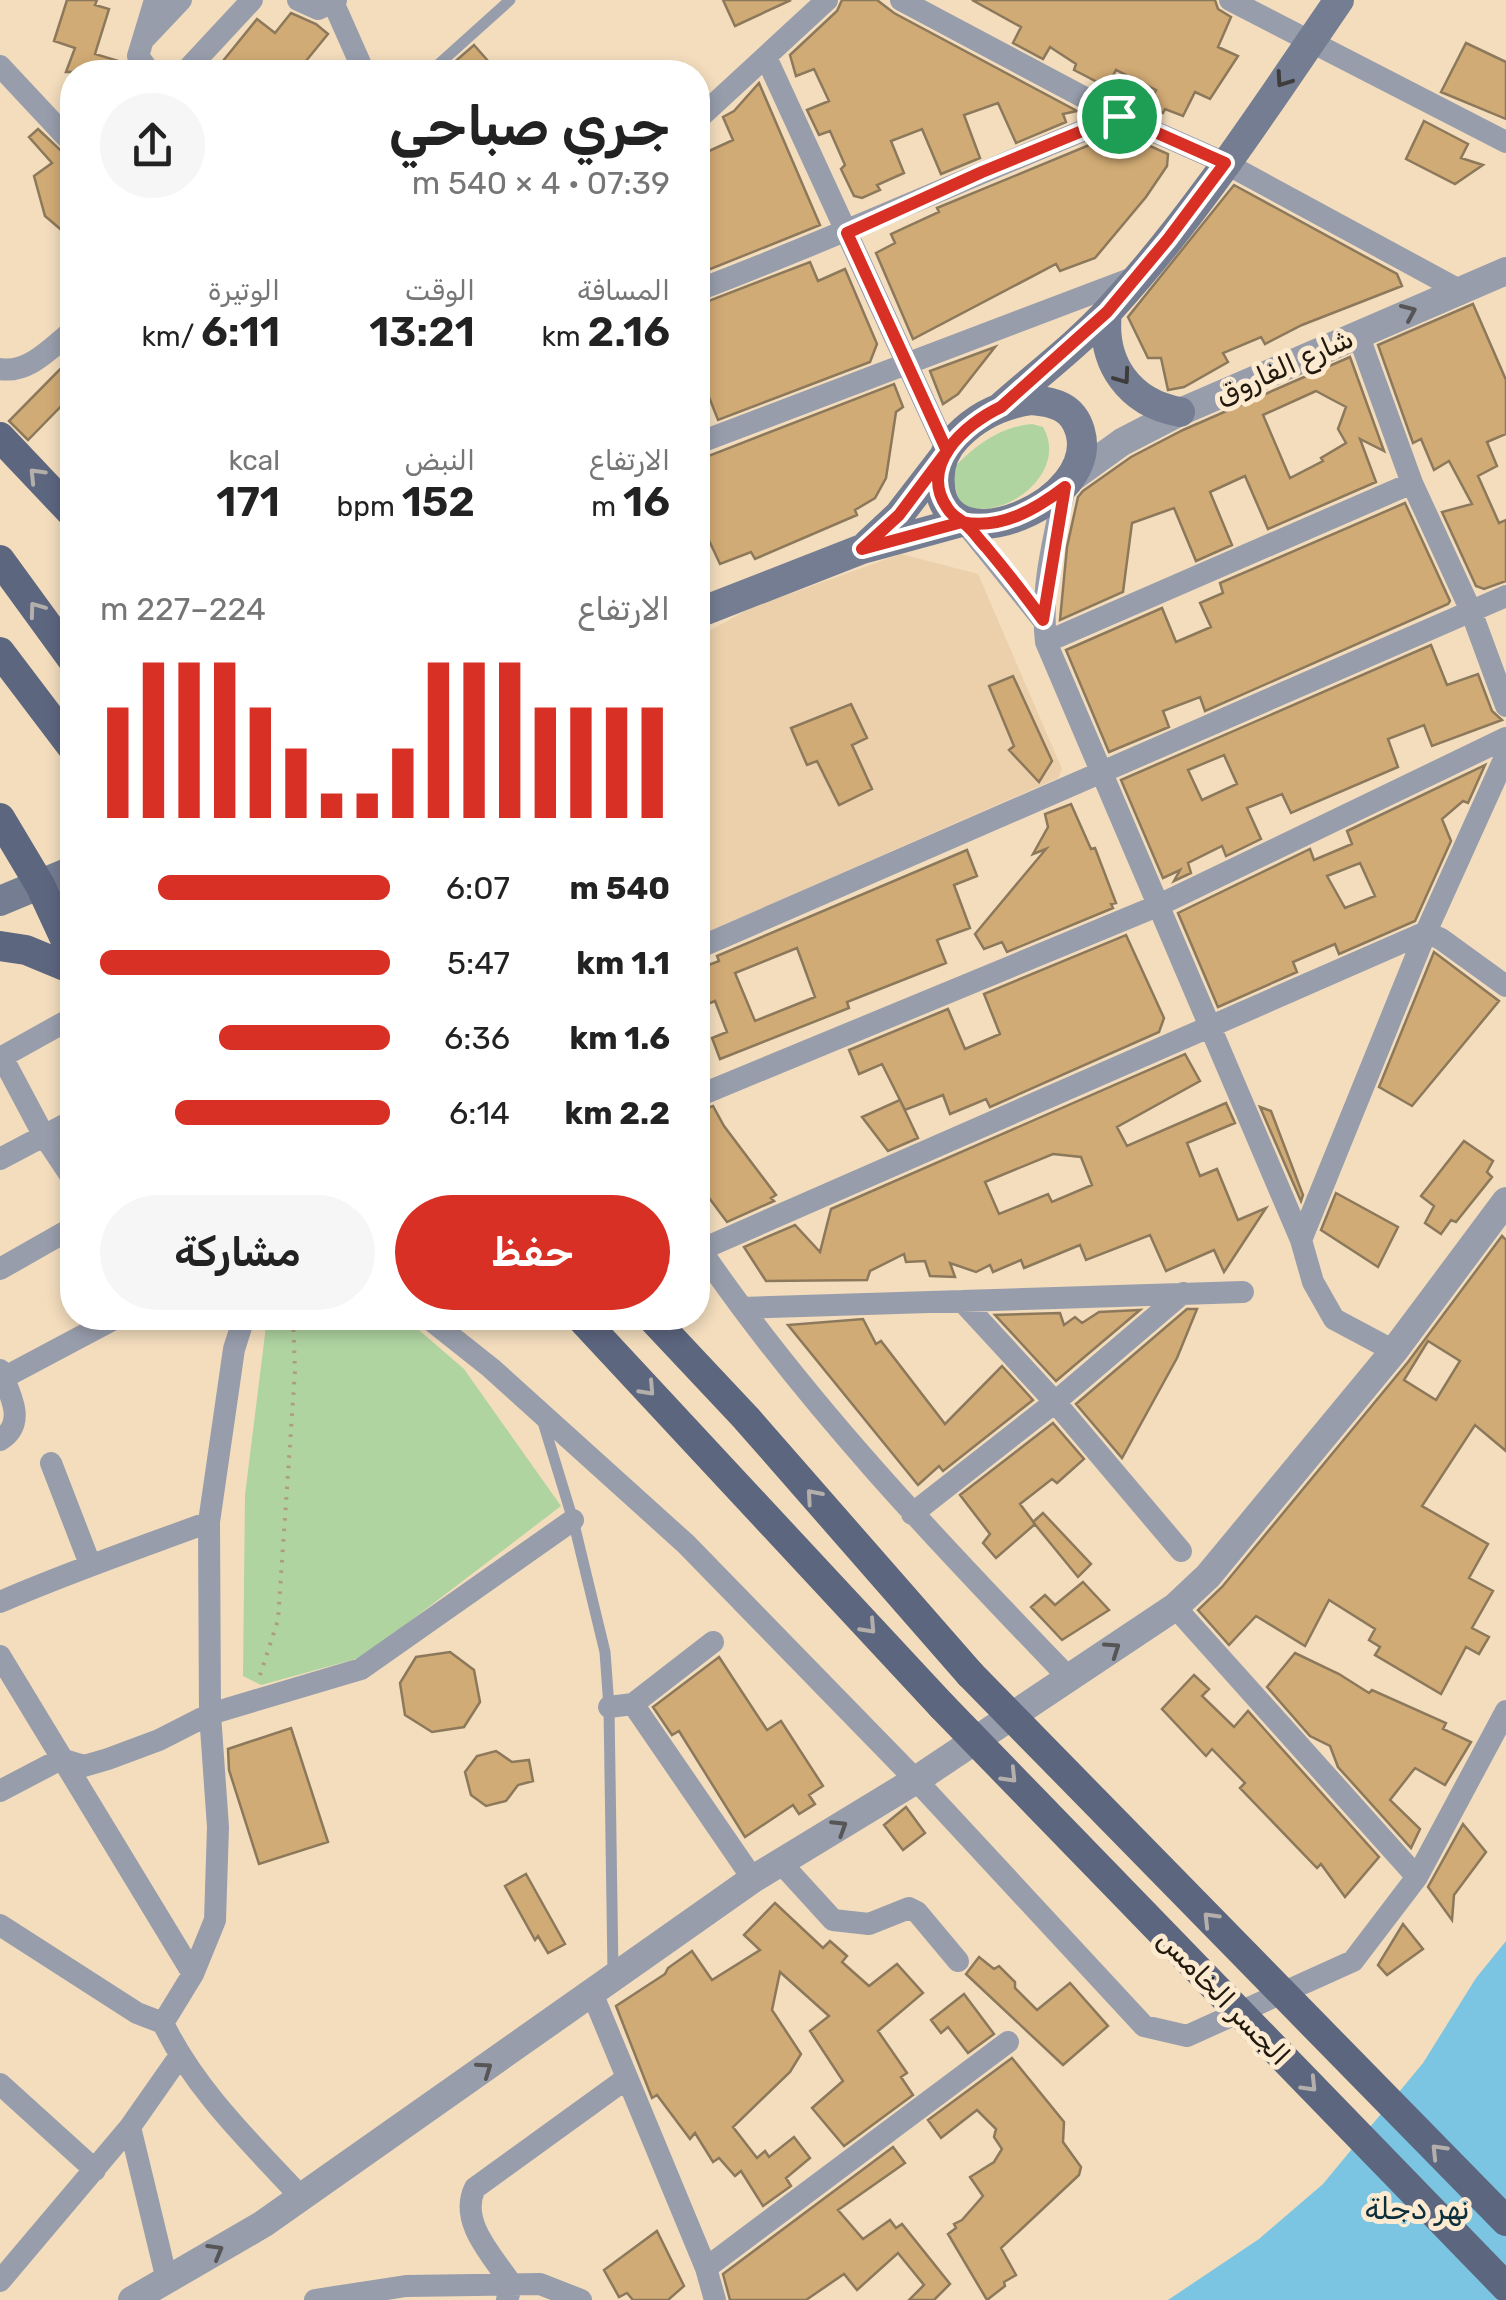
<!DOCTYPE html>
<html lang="ar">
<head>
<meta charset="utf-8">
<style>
	body { margin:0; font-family:Rubik,"Noto Naskh Arabic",sans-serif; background:#f6f6f6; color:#222; direction:rtl; height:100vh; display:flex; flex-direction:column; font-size:38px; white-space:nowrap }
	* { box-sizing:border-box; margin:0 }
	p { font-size:32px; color:#767676 }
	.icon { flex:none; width:55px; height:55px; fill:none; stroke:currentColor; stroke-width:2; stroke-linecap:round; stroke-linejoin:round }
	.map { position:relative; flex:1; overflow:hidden; direction:ltr }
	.sheet { position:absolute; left:60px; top:60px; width:650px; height:1270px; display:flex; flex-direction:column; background:#fff; border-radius:40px; box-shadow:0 5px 15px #0003; direction:rtl }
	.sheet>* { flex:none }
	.pin { position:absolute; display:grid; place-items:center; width:85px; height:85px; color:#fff; margin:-42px; border:5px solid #fff; border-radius:50%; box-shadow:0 2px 10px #0007 }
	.round { display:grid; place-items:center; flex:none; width:105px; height:105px; border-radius:52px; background:#f6f6f6 }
	.overview { display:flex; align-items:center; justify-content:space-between; height:170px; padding:0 40px }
	h1 { font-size:55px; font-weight:600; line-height:75px }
	.stats { display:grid; grid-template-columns:repeat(3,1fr); gap:15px; height:170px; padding:10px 40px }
	.stats div { display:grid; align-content:center }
	.stats b { font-size:42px; font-weight:600 }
	.stats small { font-size:28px; font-weight:400 }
	.stats p { font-size:28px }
	.chart { height:280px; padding:20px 40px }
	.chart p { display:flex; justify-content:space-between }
	.chart svg { width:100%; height:180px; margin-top:10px; stroke:#d93025; stroke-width:6 }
	.primary-button { display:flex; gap:20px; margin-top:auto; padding:20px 40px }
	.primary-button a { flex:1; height:115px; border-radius:60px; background:#d93025; color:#fff; font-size:40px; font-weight:600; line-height:115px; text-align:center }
	.primary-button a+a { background:#f6f6f6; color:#222 }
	ul { padding:0 40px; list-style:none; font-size:32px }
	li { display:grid; grid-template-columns:160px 120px 1fr; align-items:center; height:75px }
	li i { height:25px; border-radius:12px; background:#d93025 }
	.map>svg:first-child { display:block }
	.built { fill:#ebd0ab }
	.green { fill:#afd4a0 }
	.water { fill:#7cc5e2 }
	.building { fill:#d1ab75; stroke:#8c785b; stroke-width:2.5; fill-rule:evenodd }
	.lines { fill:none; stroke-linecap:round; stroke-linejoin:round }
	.path { stroke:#ad9b82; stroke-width:4; stroke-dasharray:2.5 8; stroke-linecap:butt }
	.service { stroke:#989dac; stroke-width:11 }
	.minor { stroke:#989dac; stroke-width:22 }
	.tertiary { stroke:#989dac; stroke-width:28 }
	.secondary { stroke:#757d92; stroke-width:30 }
	.primary { stroke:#5c667f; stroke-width:30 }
	.primary-bridge { stroke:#5c667f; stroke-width:30 }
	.oneway { stroke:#3f3d3c }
	.oneway2 { stroke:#575555 }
	.oneway3 { stroke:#b5afac }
	.route-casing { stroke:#fff; stroke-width:20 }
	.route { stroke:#d93025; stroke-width:12 }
	.labels { text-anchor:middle; stroke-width:10; stroke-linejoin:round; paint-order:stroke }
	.street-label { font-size:28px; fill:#221a0e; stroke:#fdebd1 }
	.water-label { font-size:30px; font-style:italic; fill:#0b2f3b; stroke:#fdebd1 }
</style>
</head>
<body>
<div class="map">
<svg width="1506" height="2300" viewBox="0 0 1506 2300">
	<rect width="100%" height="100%" fill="#f3ddbd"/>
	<path class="built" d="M901,554L978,574L1062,769L1058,778L698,936V637L751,608Z"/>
	<path class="green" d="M1032,424L1043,427C1070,473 1002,525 960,504L951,471C973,447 999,427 1032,424Z
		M267,1318H405L464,1369L561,1506L363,1657L261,1685L243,1676L245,1495Z"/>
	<path class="water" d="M1506,1941V2300H1168L1259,2239L1323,2184L1423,2063L1476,1978Z"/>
	<path class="building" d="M67,0H97L95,5L109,9L95,54L125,63L132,72H66L75,48L54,41Z
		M723,0H791L735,26Z
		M842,0H877L894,13L1077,111L1063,114L1066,122L1016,143L998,103L964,115L980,158L941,174L922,129L891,141L904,173L877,185L880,190L862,198L854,196L841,169L845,165L830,131L819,135L807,110L829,101L814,69L796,76L790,55L837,11Z
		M972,0H1215L1218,9L1231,17L1218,47L1238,56L1210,99L1195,92L1183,116L1165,109L1163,113L1148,107L1156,90L1116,70L1107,87L1074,70L1076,64L1050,47L1043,59L1013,43L1021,27Z
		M291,13L316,24L328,34L297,72L285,62L276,72H214L257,19L275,33Z
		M1466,43L1506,62V119L1441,92Z
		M474,45L489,62L477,72H443Z
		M759,83L820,225L698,274V156L733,140L723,117L734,111Z
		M1424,121L1468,144L1461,158L1483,165L1455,184L1406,159Z
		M38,129L72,161V239L45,216L34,176L52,163L29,137Z
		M1123,134L1168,154L1167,166L1146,197L1095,258L1060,271L1056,264L913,339L876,253L895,243L891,234L939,212L937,208L1111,136Z
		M1234,185L1397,274L1402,286L1302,325L1265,344L1261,337L1223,353L1228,362L1184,387L1168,390L1161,358H1148L1128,317Z
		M810,262L818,281L845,269L877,344L870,362L718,420L698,369V305Z
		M1473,304L1506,380V434L1487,442L1497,466L1478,476L1499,523L1506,520V581L1484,589L1476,586L1442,512L1472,504L1449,461L1434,470L1421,439L1413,443L1378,345Z
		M995,347L958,394L943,404L930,371Z
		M72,357V395L28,440L9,421Z
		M1350,357L1384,451L1360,439L1376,482L1268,529L1245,476L1210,492L1232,545L1196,561L1174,508L1132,523L1123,592L1060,620L1067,547L1078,497L1083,491L1131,457L1183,430ZM1316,391L1346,407L1338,429L1346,443L1321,458L1323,461L1290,478L1263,415Z
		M894,384L903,407L896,412L886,478L875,498L855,510L857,515L755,559L751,552L720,564L698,517V460Z
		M1405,503L1450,601L1448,604L1205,711L1200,697L1163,711L1169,727L1109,752L1066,650L1162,608L1176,642L1211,627L1200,603L1223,593L1220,583Z
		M1431,645L1447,685L1478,674L1492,711L1502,720L1432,746L1424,725L1388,739L1398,767L1291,813L1282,794L1247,808L1261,839L1226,856L1222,846L1188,863L1191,873L1174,881L1180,870L1163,878L1121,780ZM1224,755L1237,784L1202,800L1188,770Z
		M1013,676L1052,761L1039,782L1009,750L1014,746L989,686Z
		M851,704L867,738L852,745L872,789L839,805L817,761L807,765L791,728Z
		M1485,765L1468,803L1463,801L1442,819L1451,841L1415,921L1339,954L1335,944L1293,962L1297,972L1218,1007L1178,913L1310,849L1314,860L1352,844L1347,831ZM1360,863L1375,896L1345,908L1327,876Z
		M1071,804L1091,849L1095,848L1116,903L1111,904L1113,908L1007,952L1002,942L984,949L975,934L1046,849L1033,854L1048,827L1045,814Z
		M967,850L977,876L954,885L970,928L937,940L946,963L847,1002L849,1008L720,1059L712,1038L727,1032L715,1001L698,1008V969L719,961L717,956ZM797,948L815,997L755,1021L735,973Z
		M1126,935L1164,1018L1159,1032L990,1107L986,1099L950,1114L943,1095L905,1110L882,1064L859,1074L849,1050L948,1009L965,1049L1000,1034L984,994Z
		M1434,952L1499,1001L1412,1106L1379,1087Z
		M1185,1054L1200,1081L1117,1127L1127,1146L1226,1103L1235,1123L1187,1143L1200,1176L1217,1169L1238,1220L1266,1208L1224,1272L1214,1250L1166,1271L1150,1235L1086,1260L1080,1245L1024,1268L1021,1260L993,1272L990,1265L976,1272L950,1263L955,1277L930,1276L925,1261L906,1262L904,1254L870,1271L867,1280L766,1281L744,1247L795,1225L820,1252L831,1209ZM1053,1154L1081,1157L1092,1185L1052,1202L1048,1194L999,1214L985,1182Z
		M900,1100L918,1138L888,1151L862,1117Z
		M713,1106L724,1126L776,1195L771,1198L774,1201L727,1222L698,1183V1111Z
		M1260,1107L1271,1111L1303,1195L1301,1201Z
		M1464,1141L1493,1161L1487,1172L1492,1177L1456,1222L1451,1220L1441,1234L1425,1223L1434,1206L1421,1196Z
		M1336,1193L1398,1227L1378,1267L1321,1230Z
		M1502,1236L1506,1240V1451L1475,1425L1422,1506L1488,1544L1469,1578L1493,1591L1472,1628L1489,1637L1479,1654L1466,1647L1441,1694L1375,1655L1380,1647L1369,1640L1375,1629L1329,1600L1305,1646L1256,1616L1229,1645L1198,1610L1222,1587L1408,1362ZM1428,1341L1460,1361L1436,1400L1404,1380Z
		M1187,1309H1197L1177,1358L1122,1458L1076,1404Z
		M1140,1310L1056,1381L995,1315L1060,1313L1064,1325L1075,1317L1082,1323L1099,1312Z
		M863,1319L876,1344L881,1341L945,1424L1002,1366L1033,1400L943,1471L939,1466L918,1485L788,1325Z
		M1053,1423L1084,1459L1057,1483L1052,1479L1020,1504L1035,1524L996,1558L983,1543L990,1534L960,1495Z
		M1043,1513L1091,1564L1078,1577L1033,1522Z
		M1083,1582L1109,1610L1062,1640L1031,1607L1045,1595L1055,1605Z
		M450,1652L474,1670L480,1702L464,1727L432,1732L405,1715L400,1683L416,1657Z
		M1295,1653L1339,1674L1369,1693L1372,1690L1446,1723L1443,1729L1471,1742L1445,1785L1415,1768L1390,1800L1420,1829L1411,1848L1338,1767L1330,1746L1310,1736L1267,1687Z
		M719,1657L767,1730L781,1721L823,1786L809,1795L815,1804L799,1814L793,1805L745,1837L679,1731L672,1735L653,1707Z
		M1194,1675L1209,1689L1202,1696L1234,1727L1248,1711L1379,1857L1345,1897L1321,1864L1317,1868L1240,1788L1245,1783L1212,1749L1206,1756L1162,1709Z
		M291,1728L328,1842L259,1864L229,1770L228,1749Z
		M496,1751L512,1762L529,1760L533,1781L518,1785L506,1801L486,1806L471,1795L465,1772L477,1756Z
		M906,1807L925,1833L903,1850L884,1825Z
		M1463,1824L1486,1852L1454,1895L1452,1920L1428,1887Z
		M526,1874L565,1944L548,1953L538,1936L535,1940L505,1886Z
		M775,1903L823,1948L830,1941L847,1956L842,1962L869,1986L897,1964L923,1993L878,2031L907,2073L901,2077L913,2095L844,2146L812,2108L843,2081L810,2031L829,2016L780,1972L772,2010L801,2054L790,2072L733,2127L757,2158L765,2151L769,2157L794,2137L810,2158L786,2178L791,2186L763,2206L741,2171L735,2176L719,2158L713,2162L695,2133L690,2139L657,2095L652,2098L616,2006L665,1974L668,1968L692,1951L712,1980L760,1950L744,1935Z
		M1403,1924L1423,1949L1387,1975L1378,1965Z
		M979,1957L994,1969L999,1966L1015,1982V1988L1037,2010L1070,1983L1108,2026L1063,2065L966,1974Z
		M964,1994L994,2034L968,2053L948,2027L941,2033L931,2020Z
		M1012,2058L1064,2122L1063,2142L1081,2167L1079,2175L1001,2248L1016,2275L1004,2282L1005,2286L987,2300L948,2234L956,2228L954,2224L962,2220L983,2196L970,2177L994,2162L1002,2149L994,2137L996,2129L977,2110L941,2138L928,2120Z
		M893,2147L905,2163L838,2210L863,2239L890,2220L896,2228L902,2224L950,2284L934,2300H909L924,2285L898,2253L857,2290L844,2274L806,2300H730L723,2274Z
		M657,2231L684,2286L668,2300H633L627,2293L619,2297L604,2270Z"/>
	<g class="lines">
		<path class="path" d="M260,1675L278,1620L295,1371L293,1318"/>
		<path class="service" d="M430,72L510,0
			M542,1419L573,1520L605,1652L609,1707L613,1972"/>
		<path class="minor" d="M298,0L318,9L333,2
			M336,0L333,2L364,72
			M901,0L1119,116L1225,163L1459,290
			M1230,0L1506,142
			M146,37L181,0
			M766,57L947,451
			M0,66L72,143
			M150,72L138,56L155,0
			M185,72L252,0
			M698,119L827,0
			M698,290C840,236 978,173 1119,116
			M1358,334L1412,483L1471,611L1506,706
			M0,369C28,374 51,348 72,331
			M698,443L1138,276
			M1065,487C1054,537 1040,591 1046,642L1301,1240L1313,1282L1334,1319L1394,1351
			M965,523L1043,620
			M1046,642L1412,483
			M698,948L1506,596
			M2,1057L44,1136L72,1178
			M0,1058L72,1018
			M698,1096L1157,906L1506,738
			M0,1159L72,1121
			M1301,1240L1426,932L1506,755
			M698,1246C804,1402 939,1543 1069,1678
			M700,1250L1426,932L1441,939L1506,986
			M0,1269L72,1228
			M962,1301L1055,1402L1181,1551
			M742,1308L1243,1292
			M244,1318L234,1349L209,1522L210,1714L218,1827L215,1920L193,1974L163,2023C195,2090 252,2144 302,2198
			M428,1318L491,1368L686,1544L916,1780L1144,2026L1187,2036L1353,1961L1417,1877L1506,1711
			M0,1370C9,1392 28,1423 0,1440
			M3,1378L116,1318
			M51,1463L90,1564
			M912,1514L1055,1402L1183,1293
			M0,1602C69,1572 139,1548 209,1522
			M1175,1607L1417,1877
			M0,1656L193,1974
			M633,1704L753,1879
			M609,1707L633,1704L713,1642
			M0,1791L61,1759L84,1766L108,1759L159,1740L210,1714L361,1669L573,1520
			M781,1863L833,1920L869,1924L909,1908L917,1912L958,1961
			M0,1925L137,2013L163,2023
			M592,1993L706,2268L715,2300
			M0,2084L95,2170
			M130,2127L167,2280
			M706,2268L1008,2042
			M0,2281L130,2127L179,2057
			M315,2300L406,2286L540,2284L581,2300
			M507,2300L512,2285C494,2257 458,2222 475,2188L627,2078"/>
		<path class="tertiary" d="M1072,478L1122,442L1180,412L1506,271
			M132,2300L263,2224L753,1879L916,1780L1175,1607L1208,1576L1394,1351L1506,1201"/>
		<path class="secondary" d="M1107,312C1101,363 1129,403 1180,412
			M1032,400C1055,402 1073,407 1080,431C1101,503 945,567 940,486C938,468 944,450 957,437C978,415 1003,404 1032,400Z
			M1001,407C1037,375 1077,345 1110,309C1196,215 1267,105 1339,0
			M868,544L899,515L943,458
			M698,613L862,549L961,522
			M0,901L72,871"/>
		<path class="primary" d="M0,437L72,513
			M0,560L72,659
			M0,652L72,747
			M0,818L40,885L72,954
			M0,946L26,950L72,969
			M581,1318L942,1706
			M652,1318L746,1418L970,1674"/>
		<path class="primary-bridge" d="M970,1674L1506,2221
			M942,1706L1506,2287"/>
	</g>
	<defs><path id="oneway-chevron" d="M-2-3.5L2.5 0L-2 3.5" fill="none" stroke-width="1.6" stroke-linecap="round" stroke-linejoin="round" transform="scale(2.5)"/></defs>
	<g class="oneway">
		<use href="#oneway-chevron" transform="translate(1283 80) rotate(125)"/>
		<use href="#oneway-chevron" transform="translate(1123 377) rotate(54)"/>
	</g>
	<g class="oneway2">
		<use href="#oneway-chevron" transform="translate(1409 312) rotate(-24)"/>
		<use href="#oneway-chevron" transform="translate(1113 1649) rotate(-34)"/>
		<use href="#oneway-chevron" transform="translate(840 1827) rotate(-32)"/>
		<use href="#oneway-chevron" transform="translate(485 2069) rotate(-35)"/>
		<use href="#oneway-chevron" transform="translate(216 2251) rotate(-30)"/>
	</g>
	<g class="oneway3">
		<use href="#oneway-chevron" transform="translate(36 475) rotate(-134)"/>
		<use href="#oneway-chevron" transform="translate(36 609) rotate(-126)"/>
		<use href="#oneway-chevron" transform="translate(648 1389) rotate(47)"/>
		<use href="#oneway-chevron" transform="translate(813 1496) rotate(-131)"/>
		<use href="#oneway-chevron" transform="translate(869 1627) rotate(47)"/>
		<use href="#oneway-chevron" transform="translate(1010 1776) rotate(46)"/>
		<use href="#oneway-chevron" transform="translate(1210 1919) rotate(-134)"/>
		<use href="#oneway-chevron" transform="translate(1310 2085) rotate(46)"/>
		<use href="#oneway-chevron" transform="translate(1438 2151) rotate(-134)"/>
	</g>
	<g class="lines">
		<defs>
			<path id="route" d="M1119,116L1225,163L1168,239L1107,312L1001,407C965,424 917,466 948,509C953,517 959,518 965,524C973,530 979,540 986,547C1006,571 1025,595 1043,620L1065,487C1035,510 1000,530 962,522L862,549L899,515L947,451L847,233L982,172L1119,116"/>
		</defs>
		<use href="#route" class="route-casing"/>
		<use href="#route" class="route"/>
	</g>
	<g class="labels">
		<g class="street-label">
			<text transform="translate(1284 366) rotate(-24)" y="10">شارع الفاروق</text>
			<text transform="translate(1224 1997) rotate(46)" y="10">الجسر الخامس</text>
		</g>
		<g class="water-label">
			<text x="1417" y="2219">نهر دجلة</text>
		</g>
	</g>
</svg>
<div class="pin" style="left:1119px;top:116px;background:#1e9e55"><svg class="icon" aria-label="arrive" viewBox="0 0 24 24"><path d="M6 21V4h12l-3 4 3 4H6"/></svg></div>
<section class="sheet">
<div class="overview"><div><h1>جري صباحي</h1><p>07:39 · 4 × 540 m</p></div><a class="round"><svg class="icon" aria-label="share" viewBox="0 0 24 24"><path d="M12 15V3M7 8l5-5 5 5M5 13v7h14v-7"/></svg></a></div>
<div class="stats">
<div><p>المسافة</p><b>2.16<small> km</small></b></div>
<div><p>الوقت</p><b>13:21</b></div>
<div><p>الوتيرة</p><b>6:11<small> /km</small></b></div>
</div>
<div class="stats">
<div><p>الارتفاع</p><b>16<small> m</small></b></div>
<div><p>النبض</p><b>152<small> bpm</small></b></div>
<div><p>kcal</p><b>171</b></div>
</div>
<div class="chart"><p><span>الارتفاع</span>224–227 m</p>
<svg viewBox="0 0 160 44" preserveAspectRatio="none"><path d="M5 44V17M15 44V6M25 44V6M35 44V6M45 44V17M55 44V27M65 44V38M75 44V38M85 44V27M95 44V6M105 44V6M115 44V6M125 44V17M135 44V17M145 44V17M155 44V17"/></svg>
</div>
<ul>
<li><b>540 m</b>6:07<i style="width:80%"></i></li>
<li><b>1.1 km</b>5:47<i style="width:100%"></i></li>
<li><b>1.6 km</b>6:36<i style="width:59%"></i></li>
<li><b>2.2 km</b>6:14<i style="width:74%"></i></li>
</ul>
<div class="primary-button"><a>حفظ</a><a>مشاركة</a></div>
</section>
</div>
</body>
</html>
